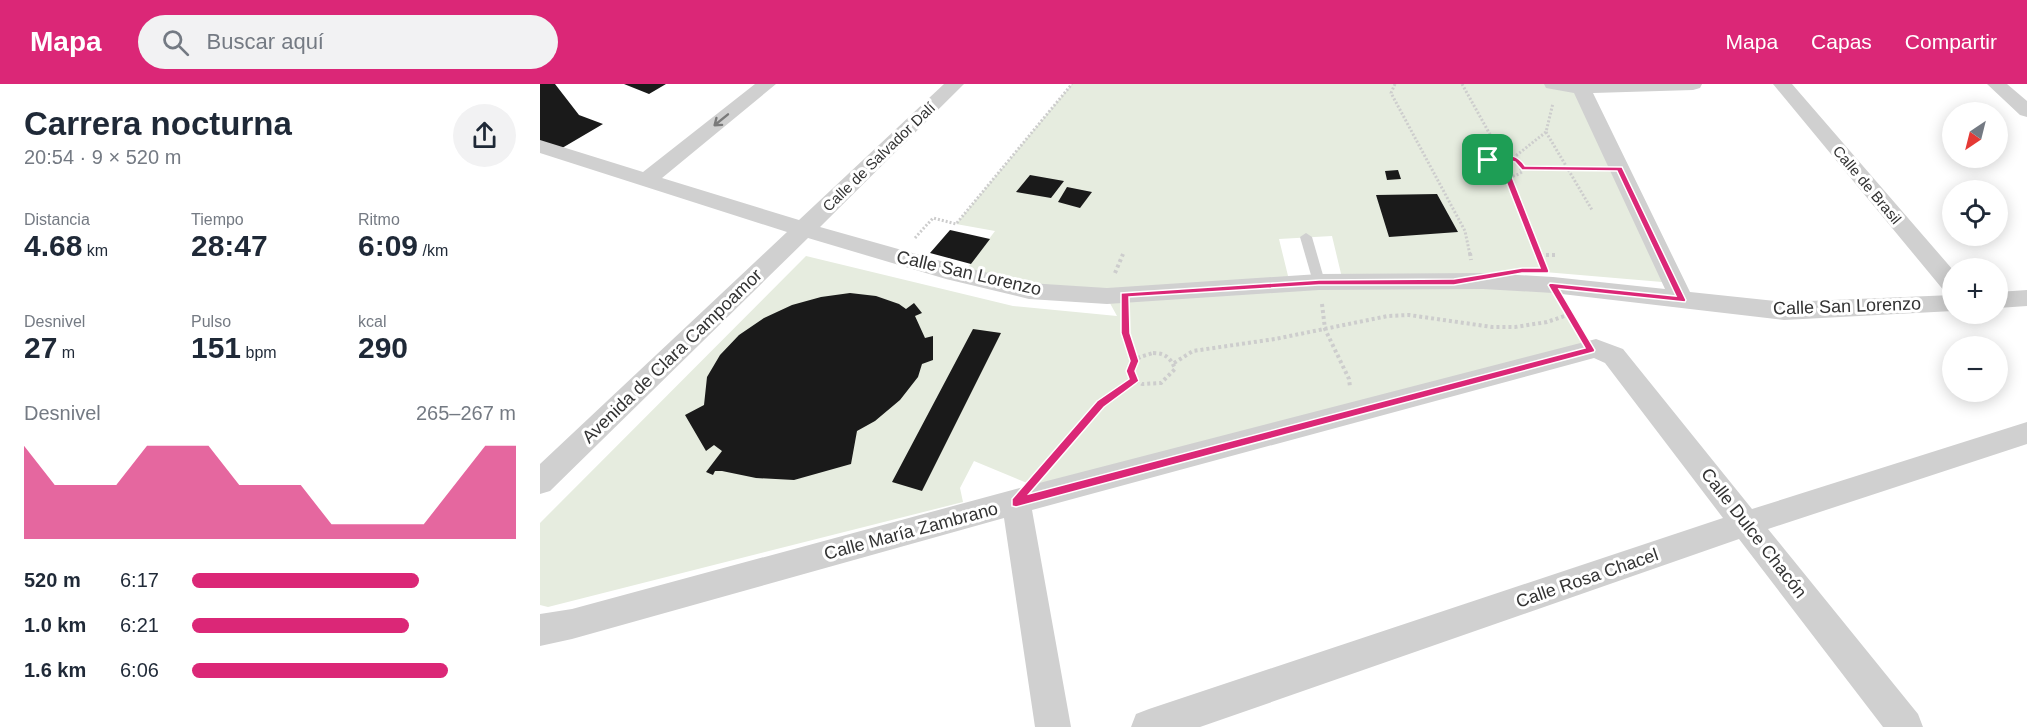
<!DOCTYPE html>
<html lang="es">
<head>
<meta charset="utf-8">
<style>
	body { margin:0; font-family:Arial,sans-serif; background:#f2f2f3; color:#1f2937; height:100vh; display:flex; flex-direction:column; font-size:22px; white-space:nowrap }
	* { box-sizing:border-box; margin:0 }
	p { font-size:20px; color:#747a83 }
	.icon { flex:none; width:33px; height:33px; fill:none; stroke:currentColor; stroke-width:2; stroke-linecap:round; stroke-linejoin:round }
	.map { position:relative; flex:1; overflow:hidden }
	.panel { display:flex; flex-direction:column; background:#fff; width:540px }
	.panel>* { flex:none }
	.needle { width:39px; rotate:215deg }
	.fabs { position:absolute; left:1402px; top:18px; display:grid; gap:12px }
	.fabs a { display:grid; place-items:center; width:66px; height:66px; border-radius:50%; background:#fff; box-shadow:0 3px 15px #0003; font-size:30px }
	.pin { position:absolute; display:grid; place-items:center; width:51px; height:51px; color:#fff; margin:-26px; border-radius:12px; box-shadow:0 3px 9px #0006 }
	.round { display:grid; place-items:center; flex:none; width:63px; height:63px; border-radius:32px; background:#f2f2f3 }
	.head { display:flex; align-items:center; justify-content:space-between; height:102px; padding:0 24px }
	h1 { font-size:33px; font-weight:600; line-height:45px }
	.stats { display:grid; grid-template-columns:repeat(3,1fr); gap:9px; height:102px; padding:6px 24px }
	.stats div { display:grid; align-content:center }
	.stats b { font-size:30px; font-weight:600 }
	.stats small { font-size:16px; font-weight:400 }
	.stats p { font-size:16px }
	.chart { height:168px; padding:12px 24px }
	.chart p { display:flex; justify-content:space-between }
	.chart svg { width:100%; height:108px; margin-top:6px; fill:#db2777; opacity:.7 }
	ul { padding:0 24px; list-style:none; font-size:20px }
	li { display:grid; grid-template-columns:96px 72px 1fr; align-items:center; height:45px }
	li i { height:15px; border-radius:8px; background:#db2777 }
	header { display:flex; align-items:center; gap:36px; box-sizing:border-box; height:84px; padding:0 30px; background:#db2777; color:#fff }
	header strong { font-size:28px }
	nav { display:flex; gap:33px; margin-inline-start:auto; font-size:21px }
	.search { width:420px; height:54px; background:#f2f2f3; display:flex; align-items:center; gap:15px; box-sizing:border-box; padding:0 21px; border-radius:33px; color:#747a83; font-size:22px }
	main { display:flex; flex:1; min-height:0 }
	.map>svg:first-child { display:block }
	.green { fill:#e6ecdf; fill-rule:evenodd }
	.building { fill:#1a1a1a }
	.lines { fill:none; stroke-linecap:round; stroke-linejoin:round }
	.path-far1 { stroke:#cdcdcd; stroke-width:3; stroke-dasharray:2 2; stroke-linecap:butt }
	.path { stroke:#cdcdcd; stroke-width:4; stroke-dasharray:3 3; stroke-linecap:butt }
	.service { fill:#d0d0d0; fill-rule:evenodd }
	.minor { fill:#d0d0d0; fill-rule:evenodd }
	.oneway { stroke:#7a7a7a }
	.route { fill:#db2777; stroke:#fff; stroke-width:1.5; fill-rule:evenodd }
	.labels { text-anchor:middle; stroke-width:6; stroke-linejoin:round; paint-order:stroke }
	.far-street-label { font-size:15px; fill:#333; stroke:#fff }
	.street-label { font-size:18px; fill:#333; stroke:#fff }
</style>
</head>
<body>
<header>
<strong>Mapa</strong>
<div class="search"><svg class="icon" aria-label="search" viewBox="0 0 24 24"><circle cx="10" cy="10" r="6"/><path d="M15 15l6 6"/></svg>Buscar aquí</div>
<nav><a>Mapa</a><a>Capas</a><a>Compartir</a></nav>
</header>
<main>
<section class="panel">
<div class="head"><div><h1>Carrera nocturna</h1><p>20:54 · 9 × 520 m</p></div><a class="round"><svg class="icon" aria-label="share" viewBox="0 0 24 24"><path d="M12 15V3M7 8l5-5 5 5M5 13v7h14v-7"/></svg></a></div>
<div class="stats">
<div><p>Distancia</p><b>4.68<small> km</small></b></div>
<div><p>Tiempo</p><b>28:47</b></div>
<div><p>Ritmo</p><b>6:09<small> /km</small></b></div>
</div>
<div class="stats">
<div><p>Desnivel</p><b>27<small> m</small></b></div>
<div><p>Pulso</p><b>151<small> bpm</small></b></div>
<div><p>kcal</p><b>290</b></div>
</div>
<div class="chart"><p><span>Desnivel</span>265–267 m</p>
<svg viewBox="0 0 160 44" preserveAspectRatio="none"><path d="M0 44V6L10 22L20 22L30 22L40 6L50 6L60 6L70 22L80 22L90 22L100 38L110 38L120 38L130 38L140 22L150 6L160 6V44z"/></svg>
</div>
<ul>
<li><b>520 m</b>6:17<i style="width:70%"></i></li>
<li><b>1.0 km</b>6:21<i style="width:67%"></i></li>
<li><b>1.6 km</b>6:06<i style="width:79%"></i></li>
</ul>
</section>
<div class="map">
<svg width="1487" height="643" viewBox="0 0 1487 643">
	<rect width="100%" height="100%" fill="#fff"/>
	<path class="green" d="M532,0H1013L1041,4L1134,199L982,186L919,197L1013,201L1050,266L476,418L487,399L434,377L420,404L423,418L8,523L0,521V439L266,172L473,222L577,232L566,212L422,191L455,147L416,140ZM792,152L803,198L750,200L739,155Z"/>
	<path class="building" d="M0,0H15L39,31L63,40L17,67L0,59Z
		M84,0H126L109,10Z
		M858,86L861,95L847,96L845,87Z
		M490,91L524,97L511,114L476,108Z
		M527,103L552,108L540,124L518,118Z
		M897,110L918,148L849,153L836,111Z
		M410,146L450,155L431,180L390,169Z
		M310,209L336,212L359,220L366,225L374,219L382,229L375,232L385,254L393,252V276L382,280L378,293L360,316L335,337L317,347L311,380L254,396L216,394L182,387H175L173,391L166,388L182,367L174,361L166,367L145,331L164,321L167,293L180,271L199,251L224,234L252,221L281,213Z
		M433,245L461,249L382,407L352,398Z"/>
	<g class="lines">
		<path class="path-far1" d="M855,0L851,9L925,147L930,171
			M922,0L962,72
			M1006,48L1052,126
			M962,72L978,78L982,88C970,96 959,94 947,86L946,79L951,74Z
			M973,74L1006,48L1013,19
			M982,84H1054
			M968,93L999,171
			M375,154L393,134L416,140L532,0"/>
		<path class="path" d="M930,169L931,176
			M998,169L1002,178
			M1000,171H1016
			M575,189L583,170
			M782,220L785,245L809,295L810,303
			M1030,230L1038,244
			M585,234L586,249L594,277
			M613,269C625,269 631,274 635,285L621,299L602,300L591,292V281L600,273Z
			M634,279L653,267L735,255L848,232L869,231L952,243H975L1007,238L1030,230
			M507,381L560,320L595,297"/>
		<path class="service" d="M766,149L772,153L785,198L783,201L779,202L773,198L760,153Z"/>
		<path class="minor" d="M215,0H236L122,94L259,136L404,0H424L280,143L408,179L489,199L567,204L779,190L943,189L1013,193L1125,205L1034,9L1006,4L1004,0H1162L1160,4L1153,6L1053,9L1150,208L1244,218L1413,211V227L1244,236L1013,209L943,205L779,206L567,220L489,215L406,195L268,154L10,407L0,410V380L247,148L0,69V56L103,88Z
			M1233,0H1252L1413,186V210L1405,208Z
			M1447,0H1467L1487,17V33L1480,31Z
			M1487,206V222L1458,224V208Z
			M1056,255L1083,265L1212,425L1487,338V360L1228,445L1378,630L1383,643H1343L1199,455L660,643H591L596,630L609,625L1183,434L1065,279L1054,274L492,426L531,643H495L464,434L32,555L0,562V530L32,525L476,405Z"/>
	</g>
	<defs><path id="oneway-shaft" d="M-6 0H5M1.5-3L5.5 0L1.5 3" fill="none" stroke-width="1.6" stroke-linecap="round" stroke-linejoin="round" transform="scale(1.5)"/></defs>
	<use class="oneway" href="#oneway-shaft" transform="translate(181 36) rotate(141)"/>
	<path class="route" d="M956,70C968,70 978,71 985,82L1082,83L1146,216L1145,218L1019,205L1055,266L1054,268L476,423L472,422V415L557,317L589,295L586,287L590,277L581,249V209L779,196L914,195L982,184H1000L965,95L954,93L944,86L942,79L945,74ZM957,74L975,78L982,86L1077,87L1136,212L1010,199L1008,201L1045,264L489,410L564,323L599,297L595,287L599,277L590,249L589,213L779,201H914L982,189H1008L1009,187L972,93L951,85L949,79Z"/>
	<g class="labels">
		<g class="far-street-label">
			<text transform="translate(339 73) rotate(-44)" y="5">Calle de Salvador Dalí</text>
			<text transform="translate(1327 101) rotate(50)" y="5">Calle de Brasil</text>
		</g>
		<g class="street-label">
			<text transform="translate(429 189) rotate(13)" y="6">Calle San Lorenzo</text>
			<text transform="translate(1307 222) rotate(-2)" y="6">Calle San Lorenzo</text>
			<text transform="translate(132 272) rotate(-44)" y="6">Avenida de Clara Campoamor</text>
			<text transform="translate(371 447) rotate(-15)" y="6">Calle María Zambrano</text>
			<text transform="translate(1214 449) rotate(52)" y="6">Calle Dulce Chacón</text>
			<text transform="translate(1047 494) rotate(-19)" y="6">Calle Rosa Chacel</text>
		</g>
	</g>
</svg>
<div class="fabs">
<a><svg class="needle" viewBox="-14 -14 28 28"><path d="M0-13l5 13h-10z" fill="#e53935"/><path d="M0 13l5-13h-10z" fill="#747a83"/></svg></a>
<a><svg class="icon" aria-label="locate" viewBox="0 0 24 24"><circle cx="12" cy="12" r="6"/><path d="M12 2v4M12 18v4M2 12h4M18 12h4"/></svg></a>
<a>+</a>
<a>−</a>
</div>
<div class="pin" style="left:948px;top:76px;background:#1e9e55"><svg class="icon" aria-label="arrive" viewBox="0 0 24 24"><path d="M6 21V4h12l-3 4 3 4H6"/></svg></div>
</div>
</main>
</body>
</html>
